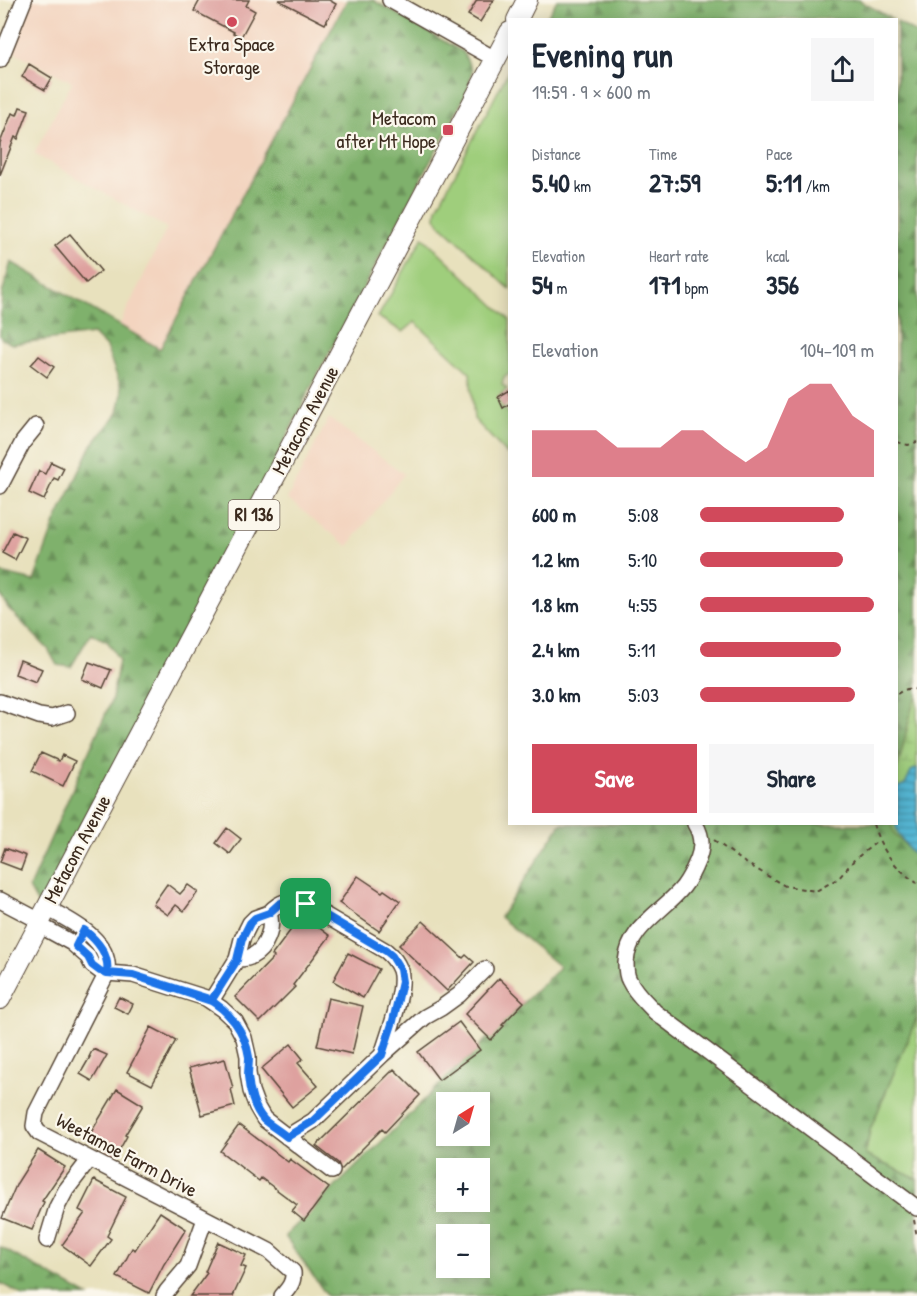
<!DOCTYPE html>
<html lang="en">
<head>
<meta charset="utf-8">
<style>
	body { margin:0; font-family:"Patrick Hand",sans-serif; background:#f6f6f7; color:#1f2937; height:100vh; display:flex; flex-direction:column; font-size:22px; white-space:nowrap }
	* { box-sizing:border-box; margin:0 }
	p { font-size:20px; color:#747a83 }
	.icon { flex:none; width:33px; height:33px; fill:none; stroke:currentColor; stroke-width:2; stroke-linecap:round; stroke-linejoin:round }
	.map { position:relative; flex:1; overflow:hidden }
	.details { position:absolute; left:508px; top:18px; width:390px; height:807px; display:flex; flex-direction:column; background:#fff; border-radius:0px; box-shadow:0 3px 15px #0003 }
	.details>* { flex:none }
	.needle { width:39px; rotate:37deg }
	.tools { position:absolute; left:436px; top:1092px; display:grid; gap:12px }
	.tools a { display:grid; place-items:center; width:54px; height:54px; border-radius:0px; background:#fff; box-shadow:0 3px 15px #0003; font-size:30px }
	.pin { position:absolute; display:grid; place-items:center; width:51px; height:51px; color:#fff; margin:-26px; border-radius:12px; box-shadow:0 3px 9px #0006 }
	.round { display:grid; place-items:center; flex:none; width:63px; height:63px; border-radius:0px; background:#f6f6f7 }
	.head { display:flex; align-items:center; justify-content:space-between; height:102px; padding:0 24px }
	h1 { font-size:33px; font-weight:700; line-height:45px }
	.figures { display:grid; grid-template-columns:repeat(3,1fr); gap:9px; height:102px; padding:6px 24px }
	.figures div { display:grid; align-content:center }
	.figures b { font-size:26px; font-weight:700 }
	.figures small { font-size:16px; font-weight:400 }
	.figures p { font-size:16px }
	.chart { height:168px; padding:12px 24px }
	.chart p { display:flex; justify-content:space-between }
	.chart svg { width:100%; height:108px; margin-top:6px; fill:#d1495b; opacity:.7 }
	.button { display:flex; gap:12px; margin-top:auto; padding:12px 24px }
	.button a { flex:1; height:69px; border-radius:0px; background:#d1495b; color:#fff; font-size:24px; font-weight:700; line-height:69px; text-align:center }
	.button a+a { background:#f6f6f7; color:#1f2937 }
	ul { padding:0 24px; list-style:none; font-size:20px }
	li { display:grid; grid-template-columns:96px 72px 1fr; align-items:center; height:45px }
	li i { height:15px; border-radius:8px; background:#d1495b }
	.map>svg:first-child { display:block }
	.built { fill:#f3d4bf }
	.grass { fill:#9fce7c; stroke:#6d7c4d; stroke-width:1.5 }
	.forest { fill:url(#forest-firs); stroke:#5d6e45; stroke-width:1.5; fill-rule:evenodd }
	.wetland { fill:url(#wetland-marsh); stroke:#6d7c4d; stroke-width:1.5 }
	.water { fill:url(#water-rules); stroke:#487078; stroke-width:1.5 }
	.building { fill:#dea19f }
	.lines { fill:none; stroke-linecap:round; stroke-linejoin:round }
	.minor-casing { stroke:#554536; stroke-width:18 }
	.major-casing { stroke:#554536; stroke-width:22 }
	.path { stroke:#554536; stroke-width:2; stroke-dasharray:4.5 4.5; stroke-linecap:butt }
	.minor { stroke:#fff; stroke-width:15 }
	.major { stroke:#fff; stroke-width:20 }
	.route-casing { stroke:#fff; stroke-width:12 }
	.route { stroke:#1a73e8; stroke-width:8 }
	.poi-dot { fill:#d1495b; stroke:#fbf7ec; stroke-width:2 }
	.labels { text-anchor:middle; stroke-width:4.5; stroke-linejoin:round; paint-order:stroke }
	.shield { fill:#fbf7ec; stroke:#75685c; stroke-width:1.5 }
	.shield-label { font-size:18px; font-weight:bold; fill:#3b2a1e }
	.poi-label { font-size:20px; fill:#3b2a1e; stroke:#fbf7ec }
	.street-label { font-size:20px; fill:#3b2a1e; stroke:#fbf7ec }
</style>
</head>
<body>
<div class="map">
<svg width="917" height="1296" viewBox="0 0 917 1296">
	<defs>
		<pattern id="forest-firs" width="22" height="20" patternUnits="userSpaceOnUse" patternTransform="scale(1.5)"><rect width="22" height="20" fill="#7fb16c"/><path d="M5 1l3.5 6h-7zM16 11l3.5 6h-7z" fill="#699058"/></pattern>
		<pattern id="wetland-marsh" width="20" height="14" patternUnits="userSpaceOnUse" patternTransform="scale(1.5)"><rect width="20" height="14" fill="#9fce7c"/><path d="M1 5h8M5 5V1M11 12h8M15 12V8" fill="none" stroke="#8ab16b"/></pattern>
		<pattern id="water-rules" width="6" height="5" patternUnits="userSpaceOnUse" patternTransform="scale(1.5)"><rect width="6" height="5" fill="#54b6d3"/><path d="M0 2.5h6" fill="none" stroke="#4794ab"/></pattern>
	</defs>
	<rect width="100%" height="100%" fill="#fbf7ec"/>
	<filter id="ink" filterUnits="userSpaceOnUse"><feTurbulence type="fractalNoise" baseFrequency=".0167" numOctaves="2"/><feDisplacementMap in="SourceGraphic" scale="12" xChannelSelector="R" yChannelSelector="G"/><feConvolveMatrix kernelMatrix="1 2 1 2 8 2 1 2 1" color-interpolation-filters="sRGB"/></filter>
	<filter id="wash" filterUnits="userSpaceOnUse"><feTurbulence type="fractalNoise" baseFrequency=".008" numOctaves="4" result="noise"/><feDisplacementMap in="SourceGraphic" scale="24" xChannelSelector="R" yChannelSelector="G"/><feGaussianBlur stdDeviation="1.35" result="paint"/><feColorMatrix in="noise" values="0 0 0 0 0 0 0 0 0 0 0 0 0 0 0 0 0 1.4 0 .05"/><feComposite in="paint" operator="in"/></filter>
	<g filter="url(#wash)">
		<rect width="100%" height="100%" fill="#e8e1bd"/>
		<path class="built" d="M32,0H347L160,349L119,326L167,228L34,154L72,82L12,51Z
			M329,418L404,474L348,546L287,499Z"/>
		<path class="grass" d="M510,68V289L440,224L436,217L437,208Z
			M423,237L510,320V373L504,378L502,384L507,389L498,397L503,407L510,416V450L507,454L474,419L470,373L415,322L403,332L378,317Z
			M917,1017V1179L865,1156L870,1130Z"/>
		<path class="forest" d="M347,0H373L463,52L472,70L468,90L309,391L238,536L39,906L29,888L112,699L119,660L108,642L91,633L71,667L57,665L48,649L8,608L0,595V573L34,581L55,523L92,445L118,413L122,394L120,384L106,347L93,334L12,344L2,339L0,335L2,294L11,262L160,349Z
			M557,0H859L892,19H546Z
			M897,22L917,34V697L913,704L897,771Z
			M561,824H891L895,835L917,856V1017L870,1130L865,1155L917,1179V1296H327L285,1236L560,967L500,917ZM447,1102H480V1136H447ZM447,1168H480V1202H447ZM447,1234H480V1268H447Z
			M0,1247L88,1296H24L0,1283Z"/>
		<path class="wetland" d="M917,697V856L895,835L891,824H897V771L913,704Z"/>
		<path class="water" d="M917,768V860L898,834L895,824H897V788L905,784L911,771Z"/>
		<g id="blocks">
			<path class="building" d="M200,0H249L246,6L255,11L241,37L233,33L234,32L194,11Z
				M278,0H329L336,4L325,24Z
				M477,0H494L480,22L468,15Z
				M29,64L52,78L45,90L22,77Z
				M20,107L29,110L18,139L15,137L0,175V143L12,113L17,115Z
				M70,234L101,271L86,283L55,246Z
				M39,356L54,367L47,377L31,365Z
				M510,390V403L503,408L498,397Z
				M51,462L64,468L58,480L54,478L44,500L29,493L39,471L45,474Z
				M13,532L26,538L15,560L2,553Z
				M20,660L42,669L36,682L15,674Z
				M89,662L111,670L103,688L82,679Z
				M41,753L59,761L62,755L75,761L63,786L32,771Z
				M227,828L241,839L230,854L216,843Z
				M5,848L26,856L21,870L0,862Z
				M358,876L382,892L384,890L400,901L379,931L339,903Z
				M167,884L180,894L188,885L198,892L184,911L176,905L168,915L153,904Z
				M302,915L330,936L293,985L295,987L260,1022L235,997L274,957L272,955Z
				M423,921L463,958L466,955L474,962L447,991L399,945Z
				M348,953L379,969L363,998L333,981Z
				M499,978L524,1002L502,1025L504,1026L491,1040L465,1014Z
				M119,997L133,1004L128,1014L114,1007Z
				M328,998L363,1006L352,1054L317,1046Z
				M459,1022L480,1050L439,1080L418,1052Z
				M151,1027L176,1040L152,1085L127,1072Z
				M291,1044L303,1059L298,1063L318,1086L292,1107L261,1069Z
				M93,1049L107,1055L92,1081L80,1074L90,1057H89Z
				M225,1059L233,1088L231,1089L235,1106L202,1115L189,1068Z
				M394,1069L420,1095L385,1132L382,1129L341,1170L338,1163L316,1146Z
				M117,1089L143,1105L125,1135L127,1136L116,1156L87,1139Z
				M239,1125L288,1162L290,1159L329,1188L304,1221L292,1211L297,1205L261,1178L259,1181L220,1151Z
				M38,1150L65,1167L42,1201L44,1202L32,1230L2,1218L17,1183Z
				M94,1180L126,1197L107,1236L111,1239L91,1266L62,1245L85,1213L79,1210Z
				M160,1212L186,1229L164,1264L149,1293L117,1277L132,1248L135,1250Z
				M218,1242L246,1255L241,1266L246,1268L233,1296H190L207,1273L205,1272Z"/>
		</g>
	</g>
	<g filter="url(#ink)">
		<use href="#blocks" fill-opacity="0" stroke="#554536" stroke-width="1.5"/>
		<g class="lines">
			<defs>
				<path id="minor" d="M390,0L495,59
					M0,60L24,0
					M0,486L23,442L36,426
					M0,702L39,716L52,718L67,713
					M695,824C702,835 703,846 698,859C694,869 690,878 683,887C662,913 629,926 626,962C626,968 626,975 629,980C635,993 646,1002 655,1012L917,1208
					M0,900L40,921
					M47,908C70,921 112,939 107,973L36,1113L34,1126L39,1133L269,1251L293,1272C294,1282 289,1288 282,1296
					M39,925L72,943L88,957L92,965L100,971L107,973L133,975L206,998L222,1009L235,1021L244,1038L248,1056V1073L251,1091L257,1107L264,1119L332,1171
					M237,959C242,959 248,959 252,956C266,949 274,928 269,913C280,901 290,898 306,904L386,951C392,956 397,962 400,970C406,990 388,1035 382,1055
					M211,1001L237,959L242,939L250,923L255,918L269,913
					M287,1137L313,1121L382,1055L425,1017L441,1008L459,995L485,969
					M47,1240L57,1207L66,1190L90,1159
					M164,1296L167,1291L188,1266L205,1219"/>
				<path id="major" d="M517,20L527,0
					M0,999L39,925L40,921L510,32"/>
			</defs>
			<use href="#minor" class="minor-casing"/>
			<use href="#major" class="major-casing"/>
			<path class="path" d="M897,442L908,445L917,442
				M897,694C903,690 909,687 917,690
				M873,824C881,850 895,868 917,883
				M714,840L744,862L785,886L816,891L839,878L854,860L879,840
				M914,1220L917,1237"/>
			<use href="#minor" class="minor"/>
			<use href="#major" class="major"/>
		</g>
	</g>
	<g class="lines" filter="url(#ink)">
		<defs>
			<path id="route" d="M306,904L298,901H285L279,904L269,913L255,918L250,923L242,939L237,960L211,1001L133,975L107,973L100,971L92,965L88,957L76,946L84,930C98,941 110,955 107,973L133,975L206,998C229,1010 245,1031 249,1057C249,1063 248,1070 248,1076C249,1090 254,1109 264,1120C271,1126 280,1131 287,1137L313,1121L382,1055L393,1021L402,982L400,969L392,956L386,951L306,904"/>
		</defs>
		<use href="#route" class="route-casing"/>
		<use href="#route" class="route"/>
	</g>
	<g class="poi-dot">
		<circle cx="232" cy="22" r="6"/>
		<rect x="442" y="124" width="12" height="12" rx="3"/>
	</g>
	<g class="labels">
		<rect class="shield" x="228.5" y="500" width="51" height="30" rx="4.5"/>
		<g class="shield-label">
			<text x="254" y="521">RI 136</text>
		</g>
		<g class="poi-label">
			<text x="232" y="51">Extra Space<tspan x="232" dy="23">Storage</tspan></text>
			<text x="436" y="125" text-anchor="end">Metacom<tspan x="436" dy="23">after Mt Hope</tspan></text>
		</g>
		<g class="street-label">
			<text transform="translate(305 420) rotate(-62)" y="7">Metacom Avenue</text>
			<text transform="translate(77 849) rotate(-62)" y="7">Metacom Avenue</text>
			<text transform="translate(127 1155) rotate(28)" y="7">Weetamoe Farm Drive</text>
		</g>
	</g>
</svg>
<div class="tools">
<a><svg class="needle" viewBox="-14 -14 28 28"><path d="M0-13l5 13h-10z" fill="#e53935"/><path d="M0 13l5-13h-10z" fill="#747a83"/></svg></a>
<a>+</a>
<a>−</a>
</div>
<div class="pin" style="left:306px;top:904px;background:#1e9e55"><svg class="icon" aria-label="arrive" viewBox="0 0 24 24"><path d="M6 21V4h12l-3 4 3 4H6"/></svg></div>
<section class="details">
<div class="head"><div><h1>Evening run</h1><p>19:59 · 9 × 600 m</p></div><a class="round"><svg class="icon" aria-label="share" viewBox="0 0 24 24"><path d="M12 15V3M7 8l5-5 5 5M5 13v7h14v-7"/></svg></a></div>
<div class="figures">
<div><p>Distance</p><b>5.40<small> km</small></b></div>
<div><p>Time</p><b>27:59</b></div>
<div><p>Pace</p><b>5:11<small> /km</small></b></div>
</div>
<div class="figures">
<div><p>Elevation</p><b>54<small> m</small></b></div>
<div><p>Heart rate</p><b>171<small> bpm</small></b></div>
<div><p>kcal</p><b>356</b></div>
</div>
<div class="chart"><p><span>Elevation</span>104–109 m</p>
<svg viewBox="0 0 160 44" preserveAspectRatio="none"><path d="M0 44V25L10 25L20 25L30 25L40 32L50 32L60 32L70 25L80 25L90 32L100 38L110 32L120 12L130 6L140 6L150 19L160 25V44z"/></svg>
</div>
<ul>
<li><b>600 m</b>5:08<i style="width:83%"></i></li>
<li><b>1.2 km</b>5:10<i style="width:82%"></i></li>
<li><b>1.8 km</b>4:55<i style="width:100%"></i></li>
<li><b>2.4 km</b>5:11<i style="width:81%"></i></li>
<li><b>3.0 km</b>5:03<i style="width:89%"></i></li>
</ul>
<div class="button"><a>Save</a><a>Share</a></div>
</section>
</div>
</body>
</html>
